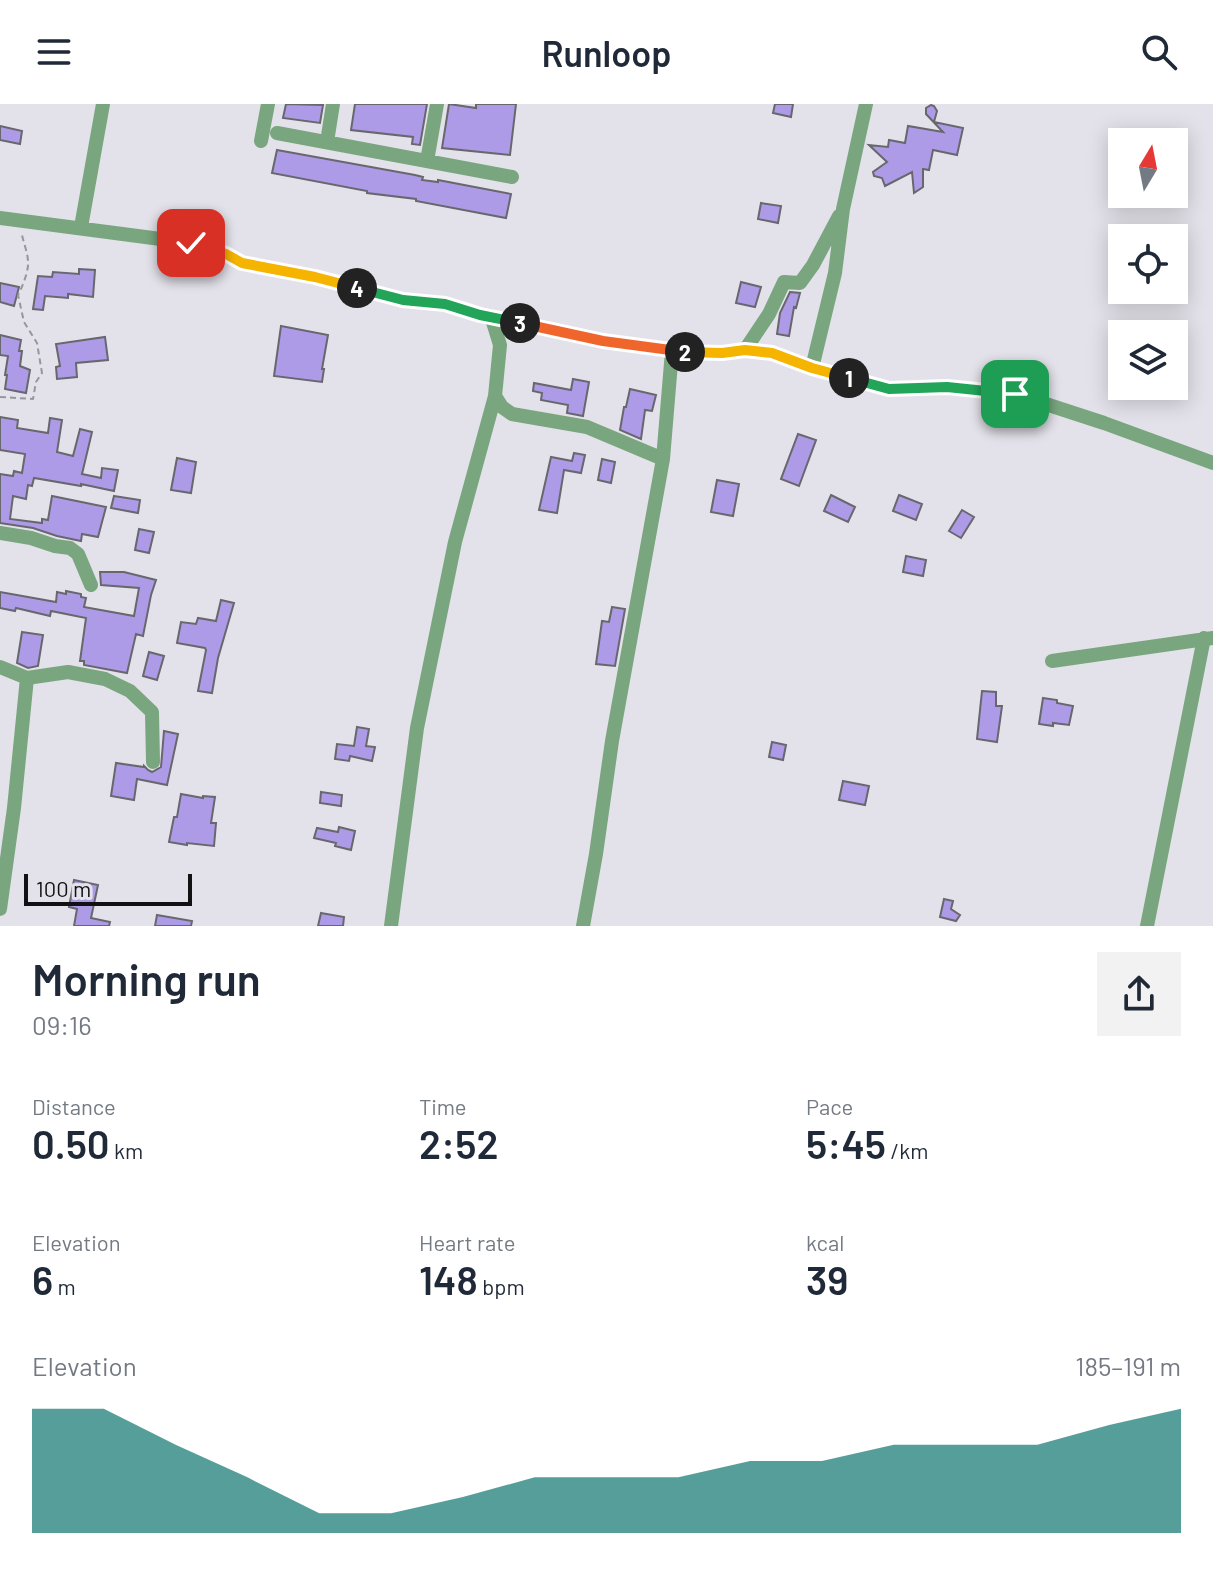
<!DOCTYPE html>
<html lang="en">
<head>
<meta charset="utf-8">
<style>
	body { margin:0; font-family:Barlow,sans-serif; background:#f2f2f3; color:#1f2937; height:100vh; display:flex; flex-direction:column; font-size:30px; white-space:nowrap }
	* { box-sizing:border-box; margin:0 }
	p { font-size:26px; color:#747a83 }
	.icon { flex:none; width:44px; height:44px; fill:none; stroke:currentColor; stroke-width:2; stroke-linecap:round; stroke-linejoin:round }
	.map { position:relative; height:822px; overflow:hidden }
	.side { display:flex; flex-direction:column; background:#fff; flex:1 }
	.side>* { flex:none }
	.needle { width:52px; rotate:10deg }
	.tools { position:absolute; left:1108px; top:24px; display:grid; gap:16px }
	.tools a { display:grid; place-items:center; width:80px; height:80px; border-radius:0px; background:#fff; box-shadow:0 4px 20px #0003; font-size:40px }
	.scale { position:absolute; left:24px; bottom:20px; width:168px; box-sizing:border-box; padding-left:8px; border:4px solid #121215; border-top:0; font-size:22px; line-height:28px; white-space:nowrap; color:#121215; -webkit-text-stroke:6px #e3e2ea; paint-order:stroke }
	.pin { position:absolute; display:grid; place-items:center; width:68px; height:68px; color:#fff; margin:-34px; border-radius:16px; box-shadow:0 4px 12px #0006 }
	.km { position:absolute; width:40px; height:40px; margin:-20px; border-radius:50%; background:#222; color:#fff; font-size:22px; line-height:40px; text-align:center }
	.round { display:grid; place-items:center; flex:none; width:84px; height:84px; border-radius:0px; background:#f2f2f3 }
	.head { display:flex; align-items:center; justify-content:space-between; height:136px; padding:0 32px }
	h1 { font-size:44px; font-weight:600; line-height:60px }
	.metrics { display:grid; grid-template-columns:repeat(3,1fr); gap:12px; height:136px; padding:8px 32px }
	.metrics div { display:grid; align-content:center }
	.metrics b { font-size:40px; font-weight:600 }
	.metrics small { font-size:22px; font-weight:400 }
	.metrics p { font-size:22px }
	.chart { height:224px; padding:16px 32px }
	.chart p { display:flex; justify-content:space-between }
	.chart svg { width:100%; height:144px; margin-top:8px; fill:#0f766e; opacity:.7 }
	header { display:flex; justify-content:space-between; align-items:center; height:104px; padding:0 32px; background:#fff; font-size:36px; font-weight:600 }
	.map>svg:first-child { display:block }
	.building { fill:#ae9be7; stroke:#68676e; stroke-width:2 }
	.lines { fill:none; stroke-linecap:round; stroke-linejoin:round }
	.path { stroke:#97969c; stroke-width:2; stroke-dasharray:6 4; stroke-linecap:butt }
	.minor { stroke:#79a67e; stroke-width:14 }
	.split-1-casing { stroke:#fff; stroke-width:16 }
	.split-2-casing { stroke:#fff; stroke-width:16 }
	.split-3-casing { stroke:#fff; stroke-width:16 }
	.split-4-casing { stroke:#fff; stroke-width:16 }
	.split-5-casing { stroke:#fff; stroke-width:16 }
	.split-1 { stroke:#22a559; stroke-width:10 }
	.split-2 { stroke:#f5b400; stroke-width:10 }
	.split-3 { stroke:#f0652b; stroke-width:10 }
	.split-4 { stroke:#22a559; stroke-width:10 }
	.split-5 { stroke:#f5b400; stroke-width:10 }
</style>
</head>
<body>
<header><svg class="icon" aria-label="menu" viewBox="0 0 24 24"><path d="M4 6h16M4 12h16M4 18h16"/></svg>Runloop<svg class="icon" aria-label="search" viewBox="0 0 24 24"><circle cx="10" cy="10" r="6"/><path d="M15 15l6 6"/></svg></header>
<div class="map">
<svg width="1213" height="822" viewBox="0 0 1213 822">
	<rect width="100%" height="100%" fill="#e3e2ea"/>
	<path class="building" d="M286,0L323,1L320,19L283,14Z
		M355,0H427L420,41L412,40L413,33L351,26Z
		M449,0L476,4V0H516L510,51L442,44Z
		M775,0H793L791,13L773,9Z
		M931,1L934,2L937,7L934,18L963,24L957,51L933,46L929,66L923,65V83L914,89L912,68L885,82L882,74L874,72L873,68L887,58L869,41L888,43L889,36L905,39L908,22L943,28L926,10V4Z
		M0,22L22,27L20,40L0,36Z
		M277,46L415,71L423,73L422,76L438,78V76L511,90L506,114L416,97V95L367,89V87L272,69Z
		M761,99L781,102L778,119L758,115Z
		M79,165L95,166L93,193L68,190V194L45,192L43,206L33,205L38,172L52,173L53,168L79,170Z
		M741,178L761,183L755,203L736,199Z
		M0,179L19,183L14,202L0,198Z
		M790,188L800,189L796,204L794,203L789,232L777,230L780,209Z
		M281,222L328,231L322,265H324L322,278L274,272Z
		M0,231L21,236L19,247H22L20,262L30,266L26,289L5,285L7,271H5L8,252L0,251Z
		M105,233L108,256L76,259L77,273L57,275L56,263L60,262L56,240Z
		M573,275L589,278L583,312L567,309L568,301L541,296L542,289L533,287L534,279L571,286Z
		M630,285L656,291L652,307L645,306L641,335L620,326L624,303H626Z
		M0,313L18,316L17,324L48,329L50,314L62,316L57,348L73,352L80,325L92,328L82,370L101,374L102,364L118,366L114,387L81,380V382L34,374L32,382L28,381L26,395L13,392L10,415L42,419V415L48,416L52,392L106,403L98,433L82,430L81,437L57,432L33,424L0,419V370L13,372L14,367L22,369L25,350L0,346Z
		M798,330L816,336L799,382L781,375Z
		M574,349L585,351L581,369L564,366L557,409L539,406L551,353L572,357Z
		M177,354L196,358L191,389L171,386Z
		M602,355L615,358L611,379L598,376Z
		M717,376L739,380L733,412L711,408Z
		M831,391L855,403L848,418L824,407Z
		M899,391L922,400L916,416L893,407Z
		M114,392L140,396L138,409L111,404Z
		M962,406L974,413L961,434L949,427Z
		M139,425L154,428L149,449L135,446Z
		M906,452L926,456L923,472L903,468Z
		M100,468H124L156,476L151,491L143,532L136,530L127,569L84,561V557H80L86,514L51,507L50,512L16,504L15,507L0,504V488L56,498L57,488L66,490V487L81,490V493L86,494L84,503L134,512L139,484L101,481Z
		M221,496L234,499L218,554L212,589L198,587L206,546L205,544L177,539L181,518L196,520L198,514L216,517Z
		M612,503L625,505L615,562L596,560L602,517L609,518Z
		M22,528L43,531L38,562L28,564L17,559Z
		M149,548L164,552L157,576L143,572Z
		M982,587L996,588V602H1002L997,638L977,635Z
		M1043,594L1057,596V599L1073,602L1069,621L1053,619V622L1039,620Z
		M357,623L369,625L366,642L375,643L372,657L350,652L349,657L335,655L337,640L354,642Z
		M164,627L178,630L167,681L137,675L134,696L111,692L116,659L144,663V662L148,666L152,668L161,663Z
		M772,638L786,641L783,656L769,653Z
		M843,677L869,682L865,701L839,696Z
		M321,688L342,691L341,702L320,699Z
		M181,690L203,694V692L215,693L211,719H216L214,742L187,739V741L169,738L174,713H177Z
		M339,723L355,727L351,746L335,742L336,739L314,734L317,724L338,728Z
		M74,776L98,781L91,814L110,818L109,822H74L77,805L69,803Z
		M944,795L953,797L951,805L960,811L956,817L940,813Z
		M321,809L344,813L343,822H318Z
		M157,811L192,817L191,822H155Z"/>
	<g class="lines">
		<path class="path" d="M0,293L33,295L36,278L42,269L37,239L24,218L18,191C22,184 29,166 28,158C28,150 24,140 22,131"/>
		<path class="minor" d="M277,29L512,73
			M261,37L268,0
			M327,38L333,0
			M427,57L437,0
			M0,114L191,139L226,150L242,159L315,173L403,196L445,200L480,211L603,237L672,247L722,249L745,246L772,249L812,264L889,285L947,283L1015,290L1104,319L1213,359
			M81,123L103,0
			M745,246L769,210L784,178L800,179L813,161L839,112
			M812,264L835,169L843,105L866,0
			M495,292L502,303L512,310L587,323L663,355
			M0,429L31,434L55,442L70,444L78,450L91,481
			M1052,557L1213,534
			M0,563L27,574L68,568L105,575L130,587L152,608L153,658
			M0,805L14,704L27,574
			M391,822L417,624L455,438L495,292L500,241L492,215L485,212
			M583,822L596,750L612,637L663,355L672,247
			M1147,822L1204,534"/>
	</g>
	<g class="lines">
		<defs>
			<path id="split-1" d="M849,274L889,285L947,283L1015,290"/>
			<path id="split-2" d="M685,248L722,249L745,246L772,249L812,264L849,274"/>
			<path id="split-3" d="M520,219L603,237L685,248"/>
			<path id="split-4" d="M357,184L403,196L445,200L480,211L520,219"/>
			<path id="split-5" d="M191,139L226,150L242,159L315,173L357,184"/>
		</defs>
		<use href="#split-1" class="split-1-casing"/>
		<use href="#split-2" class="split-2-casing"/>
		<use href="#split-3" class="split-3-casing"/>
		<use href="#split-4" class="split-4-casing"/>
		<use href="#split-5" class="split-5-casing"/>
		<use href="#split-1" class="split-1"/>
		<use href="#split-2" class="split-2"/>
		<use href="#split-3" class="split-3"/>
		<use href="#split-4" class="split-4"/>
		<use href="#split-5" class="split-5"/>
	</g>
</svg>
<div class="tools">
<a><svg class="needle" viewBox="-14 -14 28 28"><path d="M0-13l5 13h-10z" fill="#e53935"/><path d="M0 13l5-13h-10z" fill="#747a83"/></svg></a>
<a><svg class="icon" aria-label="locate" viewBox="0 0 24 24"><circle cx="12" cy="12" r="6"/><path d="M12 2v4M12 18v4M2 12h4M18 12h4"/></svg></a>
<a><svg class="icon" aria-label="layers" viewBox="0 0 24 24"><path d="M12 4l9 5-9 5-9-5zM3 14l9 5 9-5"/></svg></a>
</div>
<div class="scale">100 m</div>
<div class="pin" style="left:1015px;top:290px;background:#1e9e55"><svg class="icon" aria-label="arrive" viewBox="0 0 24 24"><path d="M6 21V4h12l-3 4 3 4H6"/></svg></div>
<div class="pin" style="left:191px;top:139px;background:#d93025"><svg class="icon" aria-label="check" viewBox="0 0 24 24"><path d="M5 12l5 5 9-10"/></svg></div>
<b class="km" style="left:849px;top:274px">1</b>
<b class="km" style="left:685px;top:248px">2</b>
<b class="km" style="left:520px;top:219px">3</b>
<b class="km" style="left:357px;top:184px">4</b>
</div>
<section class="side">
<div class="head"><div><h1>Morning run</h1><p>09:16</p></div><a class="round"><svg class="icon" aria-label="share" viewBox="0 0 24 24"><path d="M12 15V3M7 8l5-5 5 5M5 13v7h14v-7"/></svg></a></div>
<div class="metrics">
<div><p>Distance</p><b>0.50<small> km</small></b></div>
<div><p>Time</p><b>2:52</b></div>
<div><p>Pace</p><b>5:45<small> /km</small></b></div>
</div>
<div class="metrics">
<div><p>Elevation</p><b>6<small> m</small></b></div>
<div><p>Heart rate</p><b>148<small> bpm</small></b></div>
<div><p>kcal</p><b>39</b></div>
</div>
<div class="chart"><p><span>Elevation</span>185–191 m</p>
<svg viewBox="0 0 160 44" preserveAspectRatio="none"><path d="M0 44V6L10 6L20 17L30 27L40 38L50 38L60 33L70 27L80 27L90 27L100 22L110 22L120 17L130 17L140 17L150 11L160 6V44z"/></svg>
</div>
</section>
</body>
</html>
